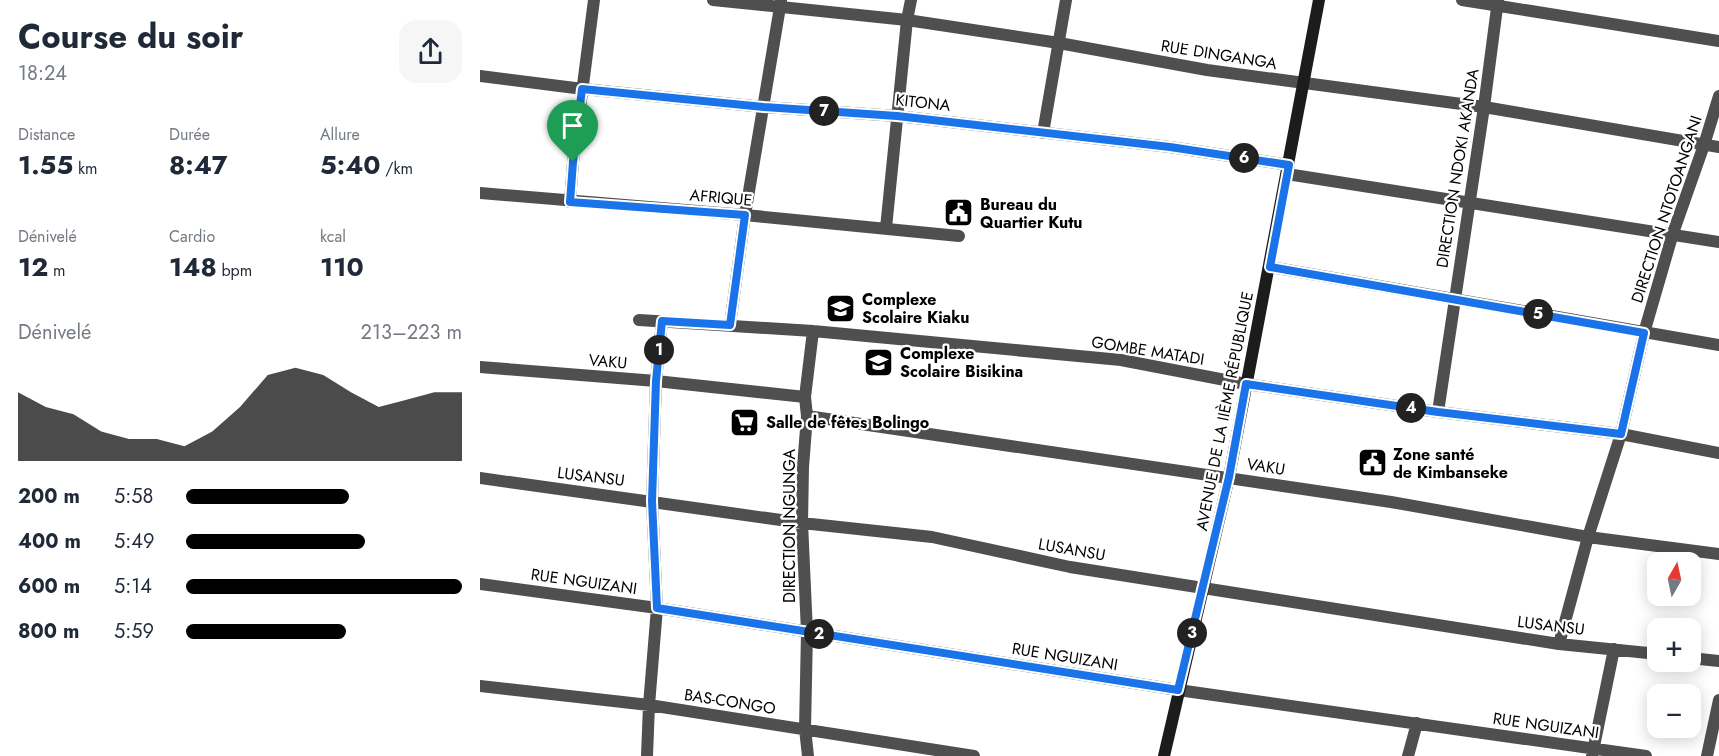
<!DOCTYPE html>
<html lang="fr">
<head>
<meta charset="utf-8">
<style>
	body { margin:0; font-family:Jost,sans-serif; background:#f6f6f7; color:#1f2937; height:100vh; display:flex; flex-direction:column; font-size:22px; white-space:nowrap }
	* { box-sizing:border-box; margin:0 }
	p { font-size:20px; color:#747a83 }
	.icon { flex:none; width:33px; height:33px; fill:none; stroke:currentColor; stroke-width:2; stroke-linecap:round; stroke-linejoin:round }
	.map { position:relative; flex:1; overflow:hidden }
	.side { display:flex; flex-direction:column; background:#fff; width:480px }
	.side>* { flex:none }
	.needle { width:39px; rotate:9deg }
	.tools { position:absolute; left:1167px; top:552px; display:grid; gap:12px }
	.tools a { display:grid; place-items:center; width:54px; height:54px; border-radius:12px; background:#fff; box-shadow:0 3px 15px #0003; font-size:30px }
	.pin { position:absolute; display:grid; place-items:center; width:51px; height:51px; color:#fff; margin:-62px -26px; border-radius:50% 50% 50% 0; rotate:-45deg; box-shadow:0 0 6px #0007 }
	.pin .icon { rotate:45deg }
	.km { position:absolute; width:30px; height:30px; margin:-15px; border-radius:50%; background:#222; color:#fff; font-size:16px; line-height:30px; text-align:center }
	.round { display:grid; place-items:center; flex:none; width:63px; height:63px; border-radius:18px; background:#f6f6f7 }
	.headline { display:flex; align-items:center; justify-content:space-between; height:102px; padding:0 18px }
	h1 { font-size:33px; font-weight:700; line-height:45px }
	.stats { display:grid; grid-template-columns:repeat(3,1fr); gap:9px; height:102px; padding:6px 18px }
	.stats div { display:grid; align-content:center }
	.stats b { font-size:26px; font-weight:700 }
	.stats small { font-size:16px; font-weight:400 }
	.stats p { font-size:16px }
	.chart { height:168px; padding:12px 18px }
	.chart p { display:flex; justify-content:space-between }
	.chart svg { width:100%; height:108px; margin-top:6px; fill:#000; opacity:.7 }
	ul { padding:0 18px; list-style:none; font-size:20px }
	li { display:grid; grid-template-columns:96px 72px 1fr; align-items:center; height:45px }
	li i { height:15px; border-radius:8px; background:#000 }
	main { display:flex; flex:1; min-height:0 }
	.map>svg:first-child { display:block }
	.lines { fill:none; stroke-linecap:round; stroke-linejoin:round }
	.street { stroke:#4f4f4f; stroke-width:12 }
	.secondary { stroke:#1c1c1c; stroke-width:12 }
	.route-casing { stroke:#fff; stroke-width:12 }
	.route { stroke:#1a73e8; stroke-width:8 }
	.labels { text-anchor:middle; stroke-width:4.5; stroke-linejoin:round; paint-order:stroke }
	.street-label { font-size:16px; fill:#000; stroke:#fff }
	.poi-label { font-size:16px; font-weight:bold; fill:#000; stroke:#fff; text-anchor:start }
</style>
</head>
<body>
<main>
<section class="side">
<div class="headline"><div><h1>Course du soir</h1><p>18:24</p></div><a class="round"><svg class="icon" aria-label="share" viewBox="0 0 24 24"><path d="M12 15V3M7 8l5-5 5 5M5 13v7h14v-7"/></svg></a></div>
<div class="stats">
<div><p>Distance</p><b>1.55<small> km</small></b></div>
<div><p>Durée</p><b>8:47</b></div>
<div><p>Allure</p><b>5:40<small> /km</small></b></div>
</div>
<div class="stats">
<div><p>Dénivelé</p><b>12<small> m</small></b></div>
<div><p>Cardio</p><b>148<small> bpm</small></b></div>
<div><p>kcal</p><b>110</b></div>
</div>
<div class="chart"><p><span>Dénivelé</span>213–223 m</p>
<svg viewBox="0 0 160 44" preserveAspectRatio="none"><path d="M0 44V16L10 22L20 25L30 32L40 35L50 35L60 38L70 32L80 22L90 9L100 6L110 9L120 16L130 22L140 19L150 16L160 16V44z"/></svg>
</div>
<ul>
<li><b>200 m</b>5:58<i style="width:59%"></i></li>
<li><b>400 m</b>5:49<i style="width:65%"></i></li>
<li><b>600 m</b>5:14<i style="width:100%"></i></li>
<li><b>800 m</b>5:59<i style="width:58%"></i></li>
</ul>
</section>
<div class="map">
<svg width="1239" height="756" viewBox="0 0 1239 756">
	<rect width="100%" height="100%" fill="#fff"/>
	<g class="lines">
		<path class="street" d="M233,0L427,20L579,43L727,70L1004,107L1239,147
			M982,0L1239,41
			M0,76L103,89L284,107L417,116L690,147L809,165
			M563,133L586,0
			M807,174L1239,242
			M0,193L265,215L479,236
			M90,202L93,162L114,0
			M406,228L427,20L431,0
			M790,267L1239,345
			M159,320L333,331L641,360L766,384L958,412L1141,434L1239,453
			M250,325L265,215L301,1
			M0,367L176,381L325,397
			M958,412L1004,107L1018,0
			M327,416L911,502L1108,537L1239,554
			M0,478L322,523L452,537L590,567L1079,644L1178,654
			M0,584L177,608L698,690L1166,756
			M1079,644L1108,537L1141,434L1164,333L1193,233L1224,145L1239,96
			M1210,658L1239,661
			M0,686L169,705L494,756
			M167,756L169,705L177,608L172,501L176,381L182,321
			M328,756L325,729L327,632L322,523L323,467L327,416L325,397L333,331
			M928,756L937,723
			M1112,756L1134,649
			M1227,756L1239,700"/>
		<path class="secondary" d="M684,756L749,477L839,0"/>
	</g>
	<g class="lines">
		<defs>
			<path id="route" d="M102,89L284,107L417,116L690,147L809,165L790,267L1164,333L1141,434L958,412L766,384L749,477L698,690L177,608L172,501L176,381L182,321L250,325L265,215L90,202L93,162Z"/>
		</defs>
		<use href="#route" class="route-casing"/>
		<use href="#route" class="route"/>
	</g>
	<defs>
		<symbol id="civic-square" viewBox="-11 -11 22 22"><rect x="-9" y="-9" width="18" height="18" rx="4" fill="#000" stroke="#fff"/><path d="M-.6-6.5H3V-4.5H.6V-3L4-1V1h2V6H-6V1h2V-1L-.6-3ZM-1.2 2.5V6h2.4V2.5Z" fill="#fff"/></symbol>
		<symbol id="school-square" viewBox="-11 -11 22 22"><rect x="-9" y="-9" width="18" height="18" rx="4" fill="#000" stroke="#fff"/><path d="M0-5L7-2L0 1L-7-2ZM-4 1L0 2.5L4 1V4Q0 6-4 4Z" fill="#fff"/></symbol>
		<symbol id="supermarket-square" viewBox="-11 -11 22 22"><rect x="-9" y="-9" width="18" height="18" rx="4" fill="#000" stroke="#fff"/><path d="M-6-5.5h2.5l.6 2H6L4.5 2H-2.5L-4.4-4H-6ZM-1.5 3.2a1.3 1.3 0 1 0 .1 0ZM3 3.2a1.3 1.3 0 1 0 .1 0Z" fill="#fff"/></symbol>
	</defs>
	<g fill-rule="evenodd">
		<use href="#civic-square" x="462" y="196" width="33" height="33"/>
		<use href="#school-square" x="344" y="292" width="33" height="33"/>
		<use href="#school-square" x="382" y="346" width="33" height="33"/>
		<use href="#supermarket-square" x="248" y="406" width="33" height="33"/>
		<use href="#civic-square" x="876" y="446" width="33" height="33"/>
	</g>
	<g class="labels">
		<g class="street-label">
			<text transform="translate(739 54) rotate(9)" y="6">RUE DINGANGA</text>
			<text transform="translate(443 102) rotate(6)" y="6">KITONA</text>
			<text transform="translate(977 168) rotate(-81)" y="6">DIRECTION NDOKI AKANDA</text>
			<text transform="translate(241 197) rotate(5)" y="6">AFRIQUE</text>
			<text transform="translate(1186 209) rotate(-72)" y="6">DIRECTION NTOTOANGANI</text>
			<text transform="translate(668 350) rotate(9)" y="6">GOMBE MATADI</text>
			<text transform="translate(128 361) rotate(5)" y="6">VAKU</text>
			<text transform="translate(744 411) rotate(-79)" y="6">AVENUE DE LA IIÈME RÉPUBLIQUE</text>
			<text transform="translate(786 466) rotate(9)" y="6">VAKU</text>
			<text transform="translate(111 476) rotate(7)" y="6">LUSANSU</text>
			<text transform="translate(309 526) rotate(-90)" y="6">DIRECTION NGUNGA</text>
			<text transform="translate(592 549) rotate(10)" y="6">LUSANSU</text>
			<text transform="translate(104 581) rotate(8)" y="6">RUE NGUIZANI</text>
			<text transform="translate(1071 625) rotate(7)" y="6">LUSANSU</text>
			<text transform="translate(585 656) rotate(9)" y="6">RUE NGUIZANI</text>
			<text transform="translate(250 701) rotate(9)" y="6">BAS-CONGO</text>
			<text transform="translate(1066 725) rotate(8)" y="6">RUE NGUIZANI</text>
		</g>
		<g class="poi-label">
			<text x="500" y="210">Bureau du<tspan x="500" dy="18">Quartier Kutu</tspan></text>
			<text x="382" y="305">Complexe<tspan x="382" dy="18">Scolaire Kiaku</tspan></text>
			<text x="420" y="359">Complexe<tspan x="420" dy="18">Scolaire Bisikina</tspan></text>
			<text x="286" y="428">Salle de fêtes Bolingo</text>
			<text x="913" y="460">Zone santé<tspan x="913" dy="18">de Kimbanseke</tspan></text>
		</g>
	</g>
</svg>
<div class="tools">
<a><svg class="needle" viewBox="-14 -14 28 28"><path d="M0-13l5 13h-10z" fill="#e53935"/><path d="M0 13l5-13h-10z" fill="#747a83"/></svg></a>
<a>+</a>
<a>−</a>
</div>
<div class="pin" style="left:93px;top:162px;background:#1e9e55"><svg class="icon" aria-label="arrive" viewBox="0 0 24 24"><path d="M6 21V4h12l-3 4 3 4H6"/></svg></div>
<b class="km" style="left:179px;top:350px">1</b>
<b class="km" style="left:339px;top:634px">2</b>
<b class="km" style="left:712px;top:633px">3</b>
<b class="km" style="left:931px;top:408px">4</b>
<b class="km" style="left:1058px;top:314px">5</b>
<b class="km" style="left:764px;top:158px">6</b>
<b class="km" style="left:344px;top:111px">7</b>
</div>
</main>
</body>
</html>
